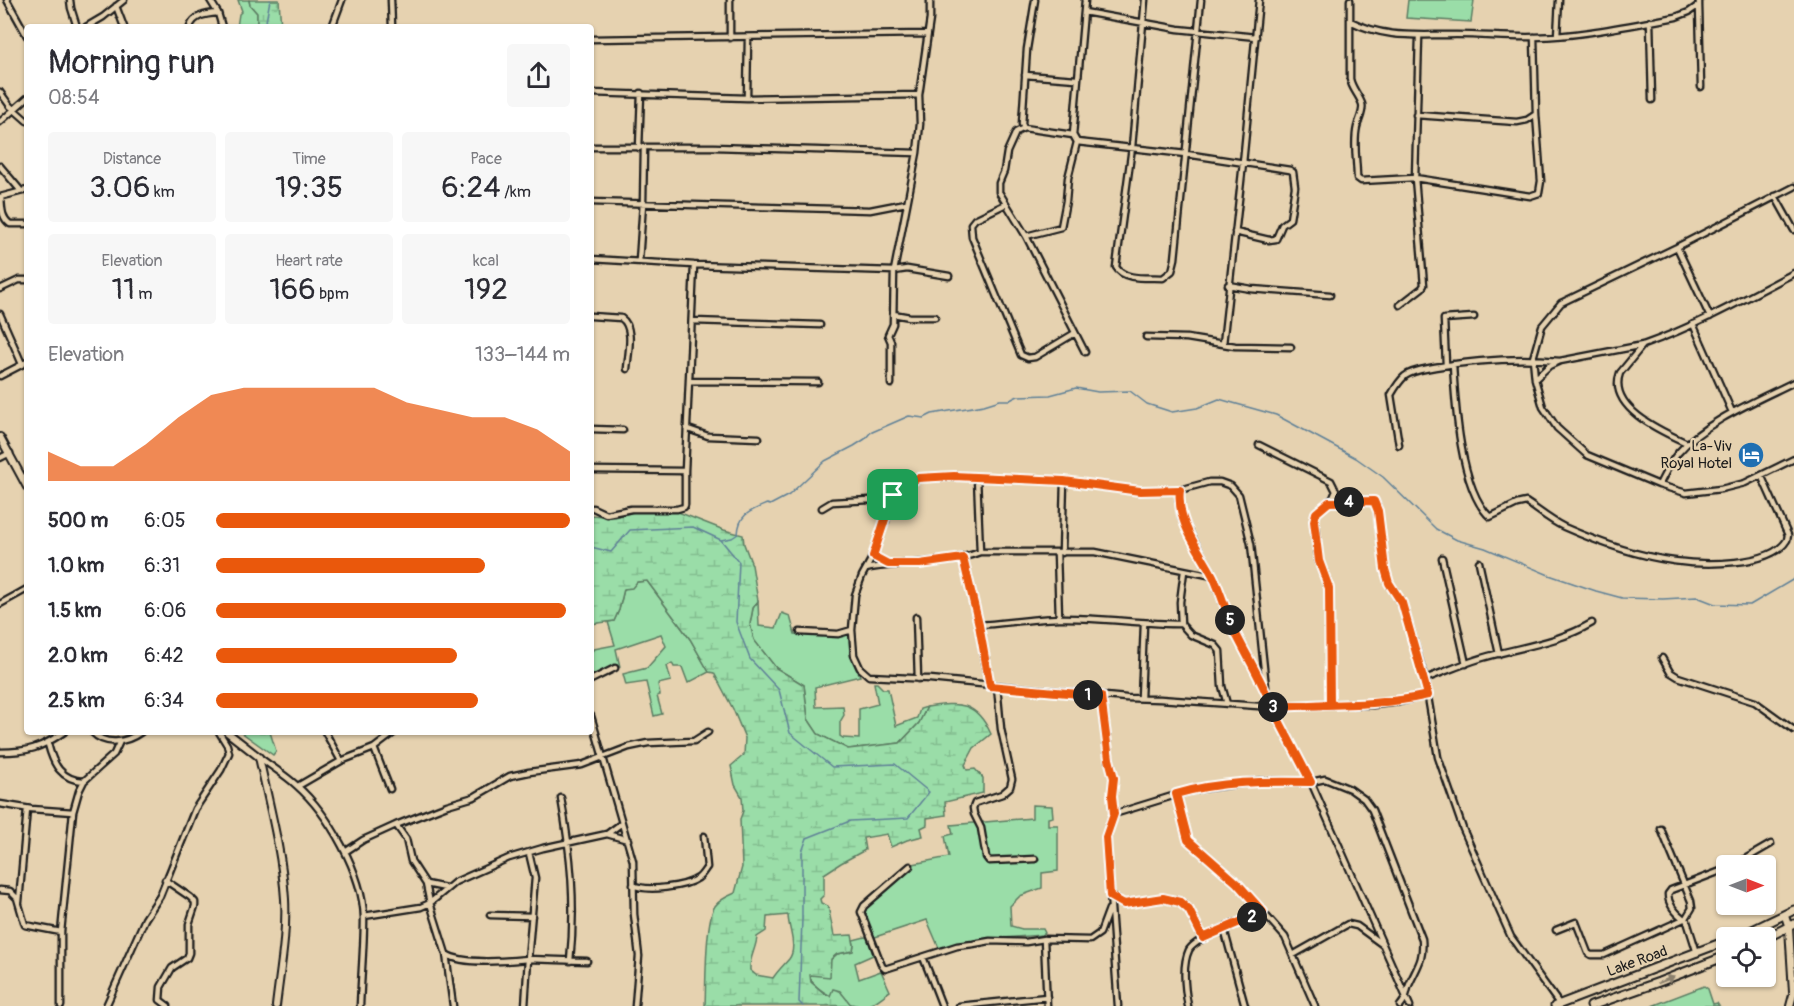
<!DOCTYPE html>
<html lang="en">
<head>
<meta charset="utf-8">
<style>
	body { margin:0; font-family:Pangolin,sans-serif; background:#f7f7f7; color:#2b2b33; height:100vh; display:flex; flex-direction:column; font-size:22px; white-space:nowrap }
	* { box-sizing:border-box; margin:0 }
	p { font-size:20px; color:#7c7c81 }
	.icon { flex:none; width:33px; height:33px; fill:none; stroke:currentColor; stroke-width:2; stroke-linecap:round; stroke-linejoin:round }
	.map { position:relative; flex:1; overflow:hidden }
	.panel { position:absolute; left:24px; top:24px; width:570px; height:711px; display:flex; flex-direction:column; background:#fff; border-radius:6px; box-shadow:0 2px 4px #0004 }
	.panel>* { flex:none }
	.needle { width:39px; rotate:90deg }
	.buttons { position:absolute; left:1716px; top:855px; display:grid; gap:12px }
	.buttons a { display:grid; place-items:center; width:60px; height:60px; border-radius:6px; background:#fff; box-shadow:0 2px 4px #0004; font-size:30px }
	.pin { position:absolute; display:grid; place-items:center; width:51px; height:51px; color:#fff; margin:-26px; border-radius:12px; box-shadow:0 3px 9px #0006 }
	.km { position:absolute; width:30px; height:30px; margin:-15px; border-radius:50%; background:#222; color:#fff; font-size:16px; line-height:30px; text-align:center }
	.round { display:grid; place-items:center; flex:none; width:63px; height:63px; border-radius:6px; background:#f7f7f7 }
	.headline { display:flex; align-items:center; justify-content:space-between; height:102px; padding:0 24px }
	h1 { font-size:33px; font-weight:600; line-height:45px }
	.metrics { display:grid; grid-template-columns:repeat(3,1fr); gap:9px; height:102px; padding:6px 24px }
	.metrics div { display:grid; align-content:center; border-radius:6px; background:#f7f7f7; text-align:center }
	.metrics b { font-size:30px; font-weight:600 }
	.metrics small { font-size:16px; font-weight:400 }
	.metrics p { font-size:16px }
	.chart { height:168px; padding:12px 24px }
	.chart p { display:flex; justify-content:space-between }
	.chart svg { width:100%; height:108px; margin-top:6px; fill:#ea580c; opacity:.7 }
	ul { padding:0 24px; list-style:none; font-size:20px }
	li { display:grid; grid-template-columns:96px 72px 1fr; align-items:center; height:45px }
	li i { height:15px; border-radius:8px; background:#ea580c }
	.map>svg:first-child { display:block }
	.grass { fill:#9adda8; stroke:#5b7c62; stroke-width:1.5 }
	.wetland { fill:url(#wetland-marsh); stroke:#5b7c62; stroke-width:1.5; fill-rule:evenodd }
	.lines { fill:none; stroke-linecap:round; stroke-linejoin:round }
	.stream { stroke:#5f8097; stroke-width:1.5 }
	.minor-casing { stroke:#1c1c1c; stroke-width:9 }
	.tertiary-casing { stroke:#1c1c1c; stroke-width:10 }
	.secondary-casing { stroke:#1c1c1c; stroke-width:11 }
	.minor { stroke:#e6d2b0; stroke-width:4.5 }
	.tertiary { stroke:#e6d2b0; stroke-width:6 }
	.secondary { stroke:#e6d2b0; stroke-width:7 }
	.oneway { fill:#8b806d }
	.route-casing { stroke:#fff; stroke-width:12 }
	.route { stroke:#ea580c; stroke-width:8 }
	.labels { text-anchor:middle; stroke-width:4.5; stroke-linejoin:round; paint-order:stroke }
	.poi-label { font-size:15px; fill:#1c1c1c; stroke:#e6d2b0; text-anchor:end }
	.street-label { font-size:15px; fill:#1c1c1c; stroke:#e6d2b0 }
</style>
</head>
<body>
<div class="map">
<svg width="1794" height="1006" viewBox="0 0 1794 1006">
	<defs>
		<pattern id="wetland-marsh" width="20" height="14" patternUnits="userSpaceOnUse" patternTransform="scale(1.5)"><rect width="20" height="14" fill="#9adda8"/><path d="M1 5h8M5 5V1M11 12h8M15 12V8" fill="none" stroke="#84bd90"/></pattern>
	</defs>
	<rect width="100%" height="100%" fill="#e6d2b0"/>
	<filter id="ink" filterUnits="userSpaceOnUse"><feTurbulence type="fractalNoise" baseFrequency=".0167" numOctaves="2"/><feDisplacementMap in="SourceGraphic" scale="12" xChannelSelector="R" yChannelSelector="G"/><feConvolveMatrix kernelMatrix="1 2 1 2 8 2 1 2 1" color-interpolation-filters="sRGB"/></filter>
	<g filter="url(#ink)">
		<path class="grass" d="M238,0H249L250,5L257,13V27H237L239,14L242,11Z
			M1408,0H1474L1471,22L1406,18Z
			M647,581L690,639L709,672L688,683L682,667H674L672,663L667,666L671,681L658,684L660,695L657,696L662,714L654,716L646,682L626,685L623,674L647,668L666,646L661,634L616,649L620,667L591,677V652L594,649L615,645L608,622L614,621L619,610L624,589L637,582Z
			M758,601L759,626L776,628L782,613L790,616L795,634L832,636L851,633L852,657L860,676L815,687L816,707L843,706L844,715L840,722V736L843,738L859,739V709L878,704L874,683H877L883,689H888L896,726L917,718L920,709L927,707L919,723L900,743L848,749L818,734L808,719L804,685L776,668L754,640L750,624L753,608Z
			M1032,805L1052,806L1053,817L1048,818V825H1058V871L1042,873V888L1020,896L1010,906L1011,926L1022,929H1043L1045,933L1042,935L977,940L939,948L927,920L872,938L863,914L865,907L913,864L949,857L945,836L953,834L951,825L1032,818Z
			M865,937L868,938L873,955L855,963L859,979L881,971L890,991C882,996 875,1004 865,1006C849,1006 813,992 809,975L815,974L837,954L852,951L854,945L853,940Z
			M1704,986L1708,989L1713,1004L1717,1003L1719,1006H1652Z"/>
		<path class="wetland" d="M249,0H279L281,27H257V13L250,5Z
			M642,510H673L724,530L743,535L744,544L752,565L758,601L753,608L750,624L754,640L776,668L804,685L808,719L818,734L848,749L900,743L919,723L927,707C959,702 976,701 991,734L974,748L965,765L967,770L975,769L983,778V793L945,802L946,815L927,818V825L921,828L923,836L907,840L891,847L887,834L863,838L865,850L841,863L824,874V895L820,899L821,903L828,906L834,936L852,935L854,945L853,951L837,954L831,959L830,977L810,975L811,982L824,993L830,996L833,989L840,991L852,1006H705C706,985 705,921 715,906C719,900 728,896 735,893L742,867L740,819L743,811L742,797L735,785L731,766L744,755L745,738L733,709L714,673L709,672L690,639L647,581L637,582L632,588L624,589L619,610L614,621L591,624V515L615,517ZM788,915C788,928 798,947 789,959C783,966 778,970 773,978L756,975L750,970C749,958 756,949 757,937L766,931L767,917Z
			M241,732H270L276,751L273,755Z"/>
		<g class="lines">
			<path class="stream" d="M265,27L270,0
				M721,540L732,538L738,534C739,514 750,511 767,504L770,505L789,495L825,461L854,446L865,439L870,433L909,416L924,418L932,414L984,405L1000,400H1010L1018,396L1050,395L1076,388L1098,392L1130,391L1147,404L1172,412L1197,408L1219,399L1276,415L1356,458L1383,477L1436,529L1457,540L1485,548L1549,575L1596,591L1622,598L1663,599L1697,597L1715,604L1750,605L1794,579
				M591,547L611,552L630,530L693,527L721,540L739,562L736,622L750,659L779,690L790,733L832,767L895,764L929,792L908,818L850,821L807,838L802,852V919L799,1002L803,1006"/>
			<defs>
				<path id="minor" d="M7,0L27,36
					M70,0L71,8L77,27
					M210,0L218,13L222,27
					M391,0L392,27
					M1035,0L1027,49L1022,124L1024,128L1073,135
					M1145,0L1132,147L1116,267C1124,281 1148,277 1163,278L1172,271L1175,259L1201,0
					M1350,0V79C1352,89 1359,95 1362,104C1364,111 1359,119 1357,127C1353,143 1357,161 1357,178L1361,181L1415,178L1530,196L1539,193L1541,181L1536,114L1534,37
					M1699,5L1701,87
					M116,6L124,27
					M1084,12L1178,29L1256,37
					M1350,21C1384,38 1412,35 1448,35C1477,34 1506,38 1535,37C1582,36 1630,25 1676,17L1689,12L1699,5V0
					M1650,21L1652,100
					M86,27L103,17L124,0
					M190,27C194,15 206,14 218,13
					M332,27L342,0
					M1557,36L1559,0
					M730,38V0
					M591,39L926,34
					M1025,75L1076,79
					M0,92L10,106L27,121
					M591,93L747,98L919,95
					M747,98L748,38
					M1416,115L1517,122L1527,120L1536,114
					M0,122L27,98
					M1024,128L1016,132L1007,152L1004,171L999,183V192L1026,236L1085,352
					M1077,142L1186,154L1290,170L1293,172L1295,187L1290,219L1282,225L1276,239L1269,240L1235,232
					M591,147H714L917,153
					M639,148L641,93
					M0,166L21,191
					M1794,187L1677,247L1561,303L1542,326L1533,358L1535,379L1543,407L1557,428L1587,455L1659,485L1686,493L1721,489L1745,483L1794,459
					M1775,196L1794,230
					M0,197L27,190
					M1,197C2,208 1,217 10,224H27
					M591,202L870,210L906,203
					M1006,204L975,219L971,224L972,237L1021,355L1028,358L1035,357L1075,333
					M1026,236L1061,227L1066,201L1068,178L1077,142L1073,135L1085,0
					M1677,247L1710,317
					M591,259L694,265L894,271L907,269L949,276
					M639,261L643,203L644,148
					M1228,285L1251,289L1330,295
					M0,289L19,280H27
					M1400,305L1422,288L1424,285L1415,178L1419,37
					M0,314L22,364
					M893,314L910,317H935
					M591,316L621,318C635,327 628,354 627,369
					M693,321L820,325
					M1693,324L1732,412
					M1146,337L1187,338L1235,346L1291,347
					M1223,344L1243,163L1259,0
					M1643,345L1620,373C1607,408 1663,432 1687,443
					M1453,364C1455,403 1460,490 1490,517L1517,504L1526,502C1538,510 1551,521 1564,527C1598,542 1637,556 1674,561C1702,565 1771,567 1787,540L1788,535L1761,475
					M1446,365L1444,319L1474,317
					M0,376L27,362
					M1535,379L1549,366L1560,361L1643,345C1696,326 1745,299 1794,273
					M690,381L818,382
					M891,384V342L888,335L893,324L894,271L917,153L920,124L919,95L930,19V0
					M591,429L623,430
					M688,429L708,436L759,438
					M1259,445L1331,481L1336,491L1333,498L1316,513L1314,521L1319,561L1329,588L1330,704
					M1399,445L1391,395C1395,388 1399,381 1405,376C1413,370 1426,369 1435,367C1477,360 1518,357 1560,361
					M0,458L10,453
					M591,470L685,471
					M977,477L980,552
					M1064,481L954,476L918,478L901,487L893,495L873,556L862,576L855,595L852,630L854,655L860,668L869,676L930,679L1126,698L1160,699L1272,707L1330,704L1373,705L1399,702L1428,695
					M1659,485C1665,474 1670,462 1678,453C1704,422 1758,400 1794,382
					M1180,490L1179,500L1182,518L1213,576L1233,628L1266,691L1272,707L1311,782L1410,1006
					M1330,502L1374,501L1377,507L1385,569L1389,583L1402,603L1425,679
					M593,508L606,514L631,509H677L684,507L685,505V471L694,265
					M822,508L832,502L870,500L883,511L886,521
					M1057,553L1059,618
					M1062,553L1064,481L1140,491L1180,490L1209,482H1220L1231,486L1239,495L1251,544L1266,687
					M873,556L888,564
					M963,558L979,625L990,686
					M1442,558L1466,664
					M1479,562L1499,654
					M866,569C904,561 944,566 980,552H1095L1213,576
					M0,604L27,589
					M916,617L918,679
					M1181,624L1191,635L1215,645L1220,651L1222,686L1227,704
					M979,625C1006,623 1032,619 1059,618C1100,617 1140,624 1181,624L1180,602L1184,571
					M800,632L838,634L852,630
					M1662,658L1670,672L1678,677L1755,702L1794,730
					M591,680L615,668
					M997,686L1001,729L1012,779L1010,787L1002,794L975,803L973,808L974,814L981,828L986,857L989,861L1035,859
					M1101,696L1109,759L1114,778L1112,796L1114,814
					M1141,698L1144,624
					M591,716L633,861L634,914L639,956L635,1006
					M92,732C105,746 126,743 141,732
					M48,744C53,764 61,780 84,781L114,754L120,741
					M374,748L390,789
					M0,752C28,752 41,748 64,732
					M259,757C272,767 285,775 296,785C329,814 363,874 364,918C364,947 361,977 360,1006
					M341,761L374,748L395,732
					M298,786L341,761L325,732
					M1176,794L1188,840L1237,883L1285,937L1315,1006
					M561,798C571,853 576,905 570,961
					M0,804L31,809L73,812
					M396,825L406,839L411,861L426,884L430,903L446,954C461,965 509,961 528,959L525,1006
					M607,834L622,823
					M345,852L363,840L396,825L447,805L474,797L510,776L529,772L582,765L629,747L648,743L694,741L708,732
					M529,853L535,878L528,959L587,961
					M910,866L864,906L861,912L882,966L885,969L957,946L973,944L990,941L1026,942L1044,939L1090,940L1100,933L1109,909
					M1733,866L1771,844
					M165,880L190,897L195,902V906L189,924V953L187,958L172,968L161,987L160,1000L168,1006
					M426,884L446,888
					M633,885C647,892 685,887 698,878C702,875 704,871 707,867L704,836
					M0,890L10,891L17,898L25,925L61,932V1006
					M1110,896L1124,904L1163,898L1180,902L1189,910L1203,938
					M19,902L27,809
					M490,915L532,916
					M364,916L421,907L430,903L455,882L509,858L543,848L607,834L628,840
					M1686,918L1697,953
					M1684,919C1676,913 1668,905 1668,894L1671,890L1726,869
					M1224,929L1245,1006
					M1556,930L1576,922L1588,953L1591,955H1604L1686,918L1692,908L1691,901L1661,829
					M61,932L73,812L79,791L84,781
					M1044,939L1047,1006
					M446,954L453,1006
					M1293,955L1348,924L1357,926L1383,945
					M923,957L942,1006
					M1560,1005L1511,937L1463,829L1438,757L1425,679C1444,672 1462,664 1482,658C1519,647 1558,643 1592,623
					M106,1006L145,919L160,896L195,809L221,770L229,753L227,745L219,732
					M959,1006L1047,997
					M1118,1006L1106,837L1114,814L1192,790L1259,781L1311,782L1325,779L1350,789L1364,799L1372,810L1422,939C1424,961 1417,966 1409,985C1405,995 1408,997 1400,1006
					M1188,1006C1185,990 1182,965 1189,950C1196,937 1248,919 1263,912"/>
				<path id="tertiary" d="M0,437L27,487
					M227,732L259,757C269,804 282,852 285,899C287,935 280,971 276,1006
					M1785,916L1789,928L1793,992
					M1790,1006L1794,991"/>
				<path id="secondary" d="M1736,938L1794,910
					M1766,938L1794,924
					M1555,1006L1726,941
					M1591,1006L1659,982L1726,956"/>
			</defs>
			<use href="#minor" class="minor-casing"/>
			<use href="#tertiary" class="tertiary-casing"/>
			<use href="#secondary" class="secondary-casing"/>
			<use href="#minor" class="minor"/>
			<use href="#tertiary" class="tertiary"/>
			<use href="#secondary" class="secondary"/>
		</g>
		<defs><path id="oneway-solid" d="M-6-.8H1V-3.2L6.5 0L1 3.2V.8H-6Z" transform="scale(1.5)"/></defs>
		<use class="oneway" href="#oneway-solid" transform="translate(1666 980) rotate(-21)"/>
	</g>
	<g class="lines" filter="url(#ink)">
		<defs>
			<path id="route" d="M893,495L873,556L888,564H920L963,558L979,625L990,686L1101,696L1109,759L1114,778L1112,796L1114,814L1106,837L1110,896L1124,904L1163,898L1180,902L1189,910L1203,938L1263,912L1237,883L1188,840L1176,794C1220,781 1266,781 1311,782L1272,707C1325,704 1376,707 1428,695L1402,603L1389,583L1385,569L1378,511L1374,501L1329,502L1316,513L1314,521L1319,561L1329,588L1330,704L1272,707C1262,680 1246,655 1233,628C1226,611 1221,593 1213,576C1199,549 1176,522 1180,490L1140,491L1064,481L954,476L918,478L901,487L893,495"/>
		</defs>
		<use href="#route" class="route-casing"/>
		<use href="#route" class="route"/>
	</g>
	<defs>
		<symbol id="hotel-disc" viewBox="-11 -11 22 22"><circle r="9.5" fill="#1f6fb2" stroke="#e6d2b0"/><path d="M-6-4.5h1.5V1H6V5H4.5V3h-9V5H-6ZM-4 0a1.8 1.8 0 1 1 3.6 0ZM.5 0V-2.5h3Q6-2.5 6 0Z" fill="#fff"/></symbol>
	</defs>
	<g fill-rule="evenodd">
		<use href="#hotel-disc" x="1736" y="440" width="30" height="30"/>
	</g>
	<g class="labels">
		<g class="poi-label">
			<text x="1732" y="451">La-Viv<tspan x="1732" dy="17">Royal Hotel</tspan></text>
		</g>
		<g class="street-label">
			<text transform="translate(1637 961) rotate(-20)" y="5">Lake Road</text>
		</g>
	</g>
</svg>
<div class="buttons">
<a><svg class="needle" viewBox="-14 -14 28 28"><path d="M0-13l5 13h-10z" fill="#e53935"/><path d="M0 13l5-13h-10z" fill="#7c7c81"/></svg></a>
<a><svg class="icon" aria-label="locate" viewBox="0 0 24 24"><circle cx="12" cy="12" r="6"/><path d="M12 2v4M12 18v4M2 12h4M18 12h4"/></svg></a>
</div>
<div class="pin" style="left:893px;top:495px;background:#1e9e55"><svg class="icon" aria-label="arrive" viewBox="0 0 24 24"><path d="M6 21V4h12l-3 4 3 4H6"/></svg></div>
<b class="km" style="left:1088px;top:695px">1</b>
<b class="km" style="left:1252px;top:917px">2</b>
<b class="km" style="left:1273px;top:707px">3</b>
<b class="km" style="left:1349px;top:502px">4</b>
<b class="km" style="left:1230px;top:620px">5</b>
<section class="panel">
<div class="headline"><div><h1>Morning run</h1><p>08:54</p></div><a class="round"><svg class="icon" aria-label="share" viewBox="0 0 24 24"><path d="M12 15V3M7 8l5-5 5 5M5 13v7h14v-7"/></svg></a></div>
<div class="metrics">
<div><p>Distance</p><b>3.06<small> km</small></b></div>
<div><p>Time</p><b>19:35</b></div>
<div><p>Pace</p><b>6:24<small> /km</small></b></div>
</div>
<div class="metrics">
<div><p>Elevation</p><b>11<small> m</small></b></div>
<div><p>Heart rate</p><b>166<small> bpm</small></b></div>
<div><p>kcal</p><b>192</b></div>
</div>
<div class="chart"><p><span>Elevation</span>133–144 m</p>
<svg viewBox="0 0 160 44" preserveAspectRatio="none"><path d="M0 44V32L10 38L20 38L30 29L40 18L50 9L60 6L70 6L80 6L90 6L100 6L110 12L120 15L130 18L140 18L150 23L160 32V44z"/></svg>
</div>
<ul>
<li><b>500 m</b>6:05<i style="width:100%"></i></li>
<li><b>1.0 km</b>6:31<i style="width:76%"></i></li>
<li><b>1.5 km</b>6:06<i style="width:99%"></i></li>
<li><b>2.0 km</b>6:42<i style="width:68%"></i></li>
<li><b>2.5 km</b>6:34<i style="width:74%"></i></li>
</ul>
</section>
</div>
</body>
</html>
